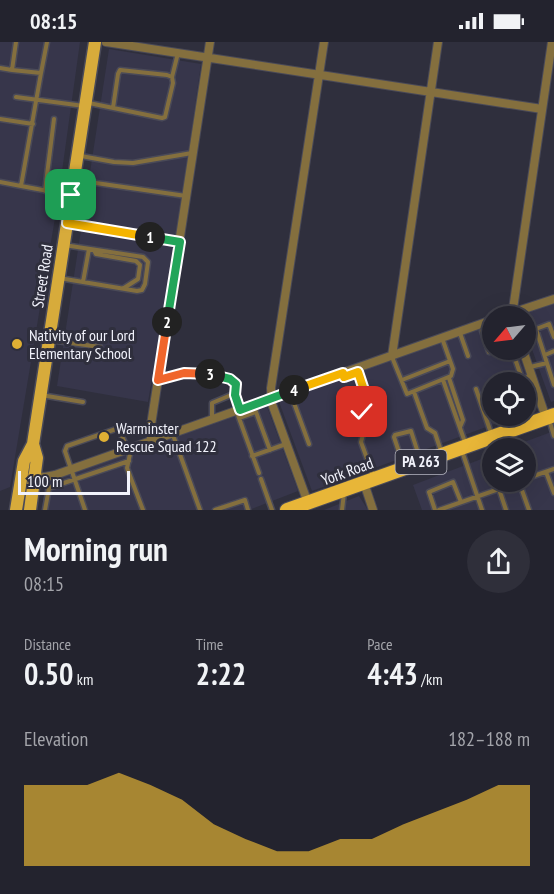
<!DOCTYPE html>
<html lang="en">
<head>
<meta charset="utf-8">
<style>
	body { margin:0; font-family:"PT Sans Narrow",sans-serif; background:#2f2f3a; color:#f1f3f6; height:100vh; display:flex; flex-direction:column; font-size:22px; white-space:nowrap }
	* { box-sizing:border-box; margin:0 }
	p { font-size:20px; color:#a3a4aa }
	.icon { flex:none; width:33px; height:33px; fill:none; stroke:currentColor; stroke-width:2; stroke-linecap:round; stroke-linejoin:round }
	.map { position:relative; height:468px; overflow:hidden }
	.side { display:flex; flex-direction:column; background:#23232e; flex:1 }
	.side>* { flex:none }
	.needle { width:39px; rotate:242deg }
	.tools { position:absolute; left:482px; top:264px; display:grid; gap:12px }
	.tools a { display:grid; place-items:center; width:54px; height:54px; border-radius:50%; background:#23232e; box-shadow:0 6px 24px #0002,0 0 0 2px #40404a; font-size:30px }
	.scale { position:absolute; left:18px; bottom:15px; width:112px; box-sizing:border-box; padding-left:6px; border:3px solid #f2f3fc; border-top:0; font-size:16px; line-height:21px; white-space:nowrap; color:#f2f3fc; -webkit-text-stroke:4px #2f2f3d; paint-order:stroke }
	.pin { position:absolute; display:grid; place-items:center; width:51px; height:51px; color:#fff; margin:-26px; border-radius:12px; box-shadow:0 3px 9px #0006 }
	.km { position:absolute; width:30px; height:30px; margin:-15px; border-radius:50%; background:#222; color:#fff; font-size:16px; line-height:30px; text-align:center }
	.round { display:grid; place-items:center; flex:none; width:63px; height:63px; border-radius:32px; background:#2f2f3a }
	.overview { display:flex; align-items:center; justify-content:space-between; height:102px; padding:0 24px }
	h1 { font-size:33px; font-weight:700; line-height:45px }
	.metrics { display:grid; grid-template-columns:repeat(3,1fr); gap:9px; height:102px; padding:6px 24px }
	.metrics div { display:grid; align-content:center }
	.metrics b { font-size:30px; font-weight:700 }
	.metrics small { font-size:16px; font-weight:400 }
	.metrics p { font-size:16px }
	.chart { height:168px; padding:12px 24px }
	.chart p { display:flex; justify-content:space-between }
	.chart svg { width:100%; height:108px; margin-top:6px; fill:#e0b034; opacity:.7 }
	.status { display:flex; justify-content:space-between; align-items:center; height:42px; padding:0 30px; background:#23232e; direction:ltr }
	.status svg { height:16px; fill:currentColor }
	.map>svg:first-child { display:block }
	.built { fill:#37364b }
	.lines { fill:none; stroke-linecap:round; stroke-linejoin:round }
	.service-casing { stroke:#4a4a58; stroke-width:7 }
	.minor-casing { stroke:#4a4a58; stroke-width:10 }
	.primary-casing { stroke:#4a4a58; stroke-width:15 }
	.trunk-casing { stroke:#4a4a58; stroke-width:16 }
	.service { stroke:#846f3e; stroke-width:4 }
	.minor { stroke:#846f3e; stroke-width:8 }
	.primary { stroke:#d7ab3b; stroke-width:12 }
	.trunk { stroke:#e8b638; stroke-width:14 }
	.split-1-casing { stroke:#fff; stroke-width:12 }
	.split-2-casing { stroke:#fff; stroke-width:12 }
	.split-3-casing { stroke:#fff; stroke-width:12 }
	.split-4-casing { stroke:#fff; stroke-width:12 }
	.split-5-casing { stroke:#fff; stroke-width:12 }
	.split-1 { stroke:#f5b400; stroke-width:8 }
	.split-2 { stroke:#22a559; stroke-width:8 }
	.split-3 { stroke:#f0652b; stroke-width:8 }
	.split-4 { stroke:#22a559; stroke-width:8 }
	.split-5 { stroke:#f5b400; stroke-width:8 }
	.poi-dot { fill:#e0b034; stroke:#2f2f3d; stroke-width:2 }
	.labels { text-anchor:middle; stroke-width:6; stroke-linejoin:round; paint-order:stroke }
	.shield { fill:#2f2f3d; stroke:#b8b8c3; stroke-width:1.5 }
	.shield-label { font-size:15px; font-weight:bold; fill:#f2f3fc }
	.street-label { font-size:16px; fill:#f2f3fc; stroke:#2f2f3d }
	.poi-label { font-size:16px; fill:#f2f3fc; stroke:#2f2f3d; text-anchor:start }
</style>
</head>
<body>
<div class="status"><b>08:15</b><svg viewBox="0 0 49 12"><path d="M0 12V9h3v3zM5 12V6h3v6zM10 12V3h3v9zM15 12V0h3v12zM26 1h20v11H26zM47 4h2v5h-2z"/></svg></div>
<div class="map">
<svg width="554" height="468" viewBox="0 0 554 468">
	<rect width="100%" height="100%" fill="#2f2f3d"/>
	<path class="built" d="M0,0H80L58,158L10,445L0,449Z
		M109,7L201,22L177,189L148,360L57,344Z
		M554,258V359L551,360L525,288V274H520L518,271Z
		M492,279V308H517L539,365L525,370V340H492V374H516L312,449L278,357Z
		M265,359L298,449L249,468H42L45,440Z
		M554,389V468H422L413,443L492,413V440H525V406H508Z
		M359,454L368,468H324Z"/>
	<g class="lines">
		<defs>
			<path id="service" d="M16,0L12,28L41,31L21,144L70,153
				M0,26L12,28
				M41,31L47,0
				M172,35L178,11
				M16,55L84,64
				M89,61L162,76L165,75L173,41L172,35L167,33L120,28L118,32L113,66
				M0,77L33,82
				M81,114L114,120L133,121L192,111
				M75,138L186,154
				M0,140L21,144
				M45,149L54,77
				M68,181L179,200
				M94,208L96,212L136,219L140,223L138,237L124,246
				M59,236L137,249L142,248L145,242L148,220L143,215L64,203
				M83,240L89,207
				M482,289L489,310L497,308
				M460,291L468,314
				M554,295L549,282L536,287L554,343
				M50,298L100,305
				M512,308L522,337L531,334
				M545,313L554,309
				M392,315L407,352L451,334L453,327L442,296
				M530,325L547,321
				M343,331L344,335L358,330L368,360L362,370L365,385L361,400L373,433
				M449,336L463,378L460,385
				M159,338C167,336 175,333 183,331C199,328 223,332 236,342L235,353
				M402,338L450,319
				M443,338L466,403
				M476,347L491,391
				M290,350L309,402
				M414,350L427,386L435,391L441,409
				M41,353L83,360
				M256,370L270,408
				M239,376L259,431
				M212,377V361L231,353H235L240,367L237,370L239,376L256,370L254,364
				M549,377L554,394
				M173,393L200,468
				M462,409L482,468
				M252,414L286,402
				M404,425L394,395L395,393L411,389L420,417
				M546,430L554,451
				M261,437L272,468
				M525,437L554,427
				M519,440L529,468
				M499,447L506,468
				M45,468L49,446L129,419
				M85,468L65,409L67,404L116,387L120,390L130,412L127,426L143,468
				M215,468L245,458L248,468
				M342,468L344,451
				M435,468L429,450L453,440L461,460
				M439,468L519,440"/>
			<path id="minor" d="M106,0L542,67
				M503,274L554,257
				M512,274L552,0
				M523,308L546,376
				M392,314L438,0
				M151,399V383L210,0
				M31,434L45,435L55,433L492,278
				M364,441L373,468
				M308,461L272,362L271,346L324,0"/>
			<path id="primary" d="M16,468L24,419L33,402
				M30,468L37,416L33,402L95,0"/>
			<path id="trunk" d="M287,468L554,373"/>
		</defs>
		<use href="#service" class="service-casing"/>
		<use href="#minor" class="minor-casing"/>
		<use href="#primary" class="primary-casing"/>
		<use href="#trunk" class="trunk-casing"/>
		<use href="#service" class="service"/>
		<use href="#minor" class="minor"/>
		<use href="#primary" class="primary"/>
		<use href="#trunk" class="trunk"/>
	</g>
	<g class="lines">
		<defs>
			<path id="split-1" d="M71,153L67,181L150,195"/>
			<path id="split-2" d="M150,195L180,200L167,280"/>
			<path id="split-3" d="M167,280L158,338L184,331L210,332"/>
			<path id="split-4" d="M210,332L230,337L236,342L235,353L240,368L294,348"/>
			<path id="split-5" d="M294,348L343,331L344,335L358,330L368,360L362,370"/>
		</defs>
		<use href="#split-1" class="split-1-casing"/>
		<use href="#split-2" class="split-2-casing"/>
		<use href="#split-3" class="split-3-casing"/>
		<use href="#split-4" class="split-4-casing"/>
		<use href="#split-5" class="split-5-casing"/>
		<use href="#split-1" class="split-1"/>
		<use href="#split-2" class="split-2"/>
		<use href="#split-3" class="split-3"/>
		<use href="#split-4" class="split-4"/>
		<use href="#split-5" class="split-5"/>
	</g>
	<g class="poi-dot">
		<circle cx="17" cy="302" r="6"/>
		<circle cx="104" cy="395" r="6"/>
	</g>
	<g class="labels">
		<rect class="shield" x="395.5" y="408" width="51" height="24" rx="4.5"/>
		<g class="shield-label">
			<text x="421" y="425">PA 263</text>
		</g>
		<g class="street-label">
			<text transform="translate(42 234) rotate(-81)" y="6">Street Road</text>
			<text transform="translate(347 429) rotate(-20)" y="6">York Road</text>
		</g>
		<g class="poi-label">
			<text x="29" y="299">Nativity of our Lord<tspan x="29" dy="18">Elementary School</tspan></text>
			<text x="116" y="392">Warminster<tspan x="116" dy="18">Rescue Squad 122</tspan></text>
		</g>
	</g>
</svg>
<div class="tools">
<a><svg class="needle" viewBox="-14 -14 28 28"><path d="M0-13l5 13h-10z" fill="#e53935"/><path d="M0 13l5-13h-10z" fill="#a3a4aa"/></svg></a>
<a><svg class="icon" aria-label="locate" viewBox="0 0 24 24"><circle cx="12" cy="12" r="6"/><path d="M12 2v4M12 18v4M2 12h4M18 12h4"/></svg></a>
<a><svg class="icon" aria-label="layers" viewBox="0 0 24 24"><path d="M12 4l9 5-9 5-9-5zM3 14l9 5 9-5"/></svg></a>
</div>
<div class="scale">100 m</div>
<div class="pin" style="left:71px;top:153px;background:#1e9e55"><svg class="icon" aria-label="arrive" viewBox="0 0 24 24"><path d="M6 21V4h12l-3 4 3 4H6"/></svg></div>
<div class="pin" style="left:362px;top:370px;background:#d93025"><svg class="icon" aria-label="check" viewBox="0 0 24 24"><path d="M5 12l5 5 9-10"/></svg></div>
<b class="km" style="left:150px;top:195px">1</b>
<b class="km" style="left:167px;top:280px">2</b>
<b class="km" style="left:210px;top:332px">3</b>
<b class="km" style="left:294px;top:348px">4</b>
</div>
<section class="side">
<div class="overview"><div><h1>Morning run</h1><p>08:15</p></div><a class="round"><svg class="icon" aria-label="share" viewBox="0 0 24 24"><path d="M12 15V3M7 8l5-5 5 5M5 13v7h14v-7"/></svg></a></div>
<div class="metrics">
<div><p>Distance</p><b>0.50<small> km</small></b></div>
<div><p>Time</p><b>2:22</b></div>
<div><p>Pace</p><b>4:43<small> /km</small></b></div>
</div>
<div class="chart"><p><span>Elevation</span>182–188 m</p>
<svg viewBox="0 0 160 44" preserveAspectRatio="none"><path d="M0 44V11L10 11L20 11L30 6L40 11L50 17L60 27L70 33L80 38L90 38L100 33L110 33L120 27L130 22L140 17L150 11L160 11V44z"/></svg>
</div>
</section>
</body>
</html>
